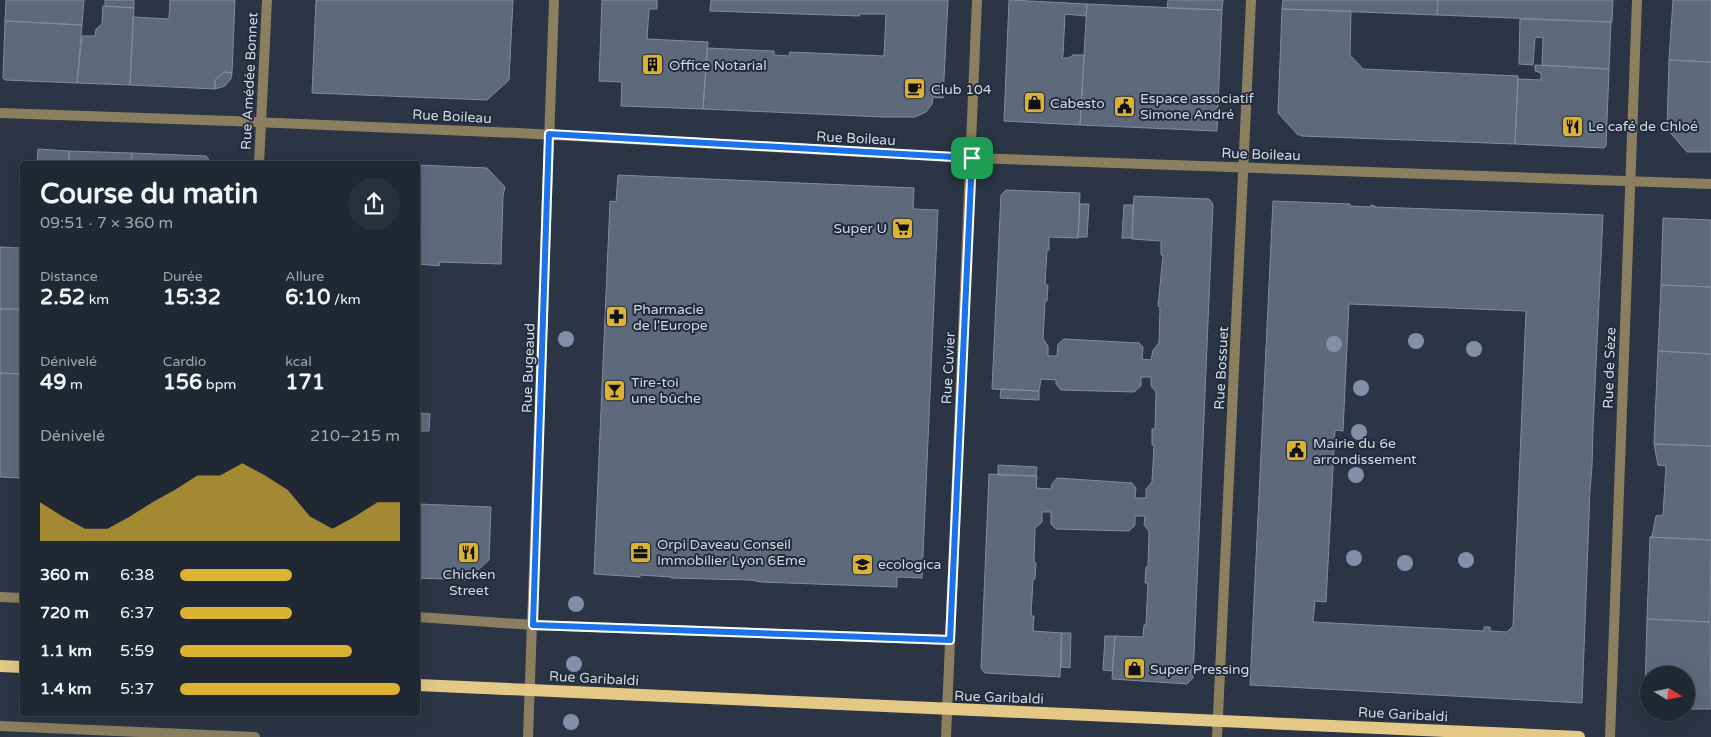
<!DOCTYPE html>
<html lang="fr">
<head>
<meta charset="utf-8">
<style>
	body { margin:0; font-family:"Varela Round",sans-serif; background:#28303c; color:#f1f3f6; height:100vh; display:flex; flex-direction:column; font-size:19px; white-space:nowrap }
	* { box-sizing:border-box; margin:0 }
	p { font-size:16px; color:#a2a6ac }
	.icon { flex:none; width:28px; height:28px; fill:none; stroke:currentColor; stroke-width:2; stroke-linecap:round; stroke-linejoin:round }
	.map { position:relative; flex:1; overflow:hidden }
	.details { position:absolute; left:20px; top:161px; width:400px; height:555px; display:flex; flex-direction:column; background:#202834; border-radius:5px; box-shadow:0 5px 20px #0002,0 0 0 1px #3d444f }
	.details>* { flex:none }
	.needle { width:32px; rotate:100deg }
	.buttons { position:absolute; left:1640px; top:666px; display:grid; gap:10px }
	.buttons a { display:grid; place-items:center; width:55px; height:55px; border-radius:50%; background:#202834; box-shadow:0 5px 20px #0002,0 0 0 1px #3d444f; font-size:25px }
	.pin { position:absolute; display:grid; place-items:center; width:42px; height:42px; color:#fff; margin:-21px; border-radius:10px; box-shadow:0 2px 8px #0006 }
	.round { display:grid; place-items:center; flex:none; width:52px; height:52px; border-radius:26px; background:#28303c }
	.headline { display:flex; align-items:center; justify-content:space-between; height:85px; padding:0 20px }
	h1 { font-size:28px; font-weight:700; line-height:38px }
	.figures { display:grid; grid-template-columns:repeat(3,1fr); gap:8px; height:85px; padding:5px 20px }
	.figures div { display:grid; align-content:center }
	.figures b { font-size:21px; font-weight:700 }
	.figures small { font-size:14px; font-weight:400 }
	.figures p { font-size:14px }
	.chart { height:140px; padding:10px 20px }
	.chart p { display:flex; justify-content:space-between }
	.chart svg { width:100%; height:90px; margin-top:5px; fill:#dcb233; opacity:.7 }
	ul { padding:0 20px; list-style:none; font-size:16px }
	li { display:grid; grid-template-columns:80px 60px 1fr; align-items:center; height:38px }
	li i { height:12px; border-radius:6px; background:#dcb233 }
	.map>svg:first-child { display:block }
	.building { fill:#5e6a7c; stroke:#818da0; fill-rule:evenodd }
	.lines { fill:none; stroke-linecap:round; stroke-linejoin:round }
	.minor { stroke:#8c7f5f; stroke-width:10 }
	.primary { stroke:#e3c985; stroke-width:12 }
	.tree { fill:#8190a8 }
	.route-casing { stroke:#fff; stroke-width:10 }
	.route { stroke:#1a73e8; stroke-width:6 }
	.labels { text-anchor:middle; stroke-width:4; stroke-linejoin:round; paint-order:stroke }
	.poi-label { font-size:14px; fill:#d1d8e2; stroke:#212b3b; text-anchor:start }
	.street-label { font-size:14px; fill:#d1d8e2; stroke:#212b3b }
</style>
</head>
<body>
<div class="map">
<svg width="1711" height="737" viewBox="0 0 1711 737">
	<rect width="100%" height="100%" fill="#2b3545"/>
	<path class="building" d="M6,0H84L82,25L5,21Z
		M105,0H134V8L105,6Z
		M170,0H235L232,73L224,72L215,80V89L130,85L133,17L169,19Z
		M316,0H513L509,80L487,100L312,93Z
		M602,0H657V9H649L647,39L708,42L703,109L621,106L622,82L599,81Z
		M711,0H948L943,98L933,97L932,104L926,112L915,117H883L703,109L707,48L774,51V55L789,56L790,52L884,56L886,14H859L860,16L710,11Z
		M1009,0L1087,4L1086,16L1065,14L1063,55L1062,58H1069L1073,55H1084L1080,125L1004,121Z
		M1168,0H1223L1222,10L1167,8Z
		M1283,0H1438L1437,15L1282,9Z
		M1438,0H1613L1612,22L1437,15Z
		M1673,0H1711V62L1669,60Z
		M1087,4L1222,10L1217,131L1080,125Z
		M103,6L134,8L130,85L77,83L82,36H95L96,29L102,24Z
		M1282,9L1351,11L1350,55L1363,69L1518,76L1515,144L1301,136L1302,135H1298L1278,113Z
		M1520,19L1611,22L1609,69L1542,65L1543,38L1535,37L1533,65L1519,64Z
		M5,21L82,25L77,83L5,80L3,78Z
		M1669,60L1711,62V152H1687L1667,129Z
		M1535,65L1609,69L1606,146L1604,148L1515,144L1518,79L1541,80V73L1535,71Z
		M224,72L232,73L231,79L225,86L215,89V80Z
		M38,149L69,151V164H37Z
		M69,151L132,153L131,164H69Z
		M132,153L206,156L212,164H131Z
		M307,161L371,164H303Z
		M418,165L487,168L505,187L503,196L501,264L440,262L439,266L419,264L421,229H418Z
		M618,175L914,188L913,209L938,210L922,578L897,577V587L761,582L750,580L671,578V577L640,575V577L594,574L610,201L616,202Z
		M1006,190L1080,193L1078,238L1049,237V250H1047L1045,285H1048L1047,301H1045L1043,339L1048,346V356H1057L1058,344L1064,339L1139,343L1143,347L1142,359L1151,360L1153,350L1159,343L1160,307L1158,306L1163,255H1161V241L1132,239L1134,196L1209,199L1213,204L1193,678L1187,684L1112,679L1115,636L1143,637L1144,625H1146L1148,583H1145L1146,567H1148L1149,531L1144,525L1145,516H1135V525L1129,531L1056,529L1051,524V512H1042V522L1035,528L1034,562L1036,563L1035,579H1033L1031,616H1034L1033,631L1062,633L1060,677L985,673L981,668L989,474L1037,476L1036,488L1051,489L1052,484L1057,478L1132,483L1136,488L1135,498H1146V489L1152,482L1154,445H1152V429H1155L1156,392L1151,386V377H1141V386L1134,392L1061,390L1056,384V380L1041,379L1039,391L992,389L1001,195Z
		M1273,201L1350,204V206L1371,207V205L1375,206L1374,207L1603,215L1593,429L1592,466L1590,490L1582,703L1250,685ZM1349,304L1526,311L1513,626L1507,632L1490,631V627H1484V631L1313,622L1315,601L1326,602L1335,430L1343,431Z
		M1080,204H1089L1087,237H1078Z
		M1124,205H1133L1132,238H1122Z
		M1663,218L1711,220V287L1661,285Z
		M0,247L22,248V309H0Z
		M1661,285L1711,287V354L1658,351Z
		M0,309H22V374L0,373Z
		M1658,351L1711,354V446L1654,444Z
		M0,373L22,374V478L0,477Z
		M1001,389L1039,391V400L1000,398Z
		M418,413L430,414L429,431H418Z
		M1654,444L1711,446V540L1650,537L1652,536L1656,516L1663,515L1666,466L1658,465Z
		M998,465L1037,467L1036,476L998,475Z
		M418,504L491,507L489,560L467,580L418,578Z
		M1650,537L1711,540L1710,622L1647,619Z
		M1647,619L1710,622L1711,709H1686V675H1649V693L1645,691Z
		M1061,633H1071L1070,668L1061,667Z
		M1105,636H1115L1112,671L1103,670Z"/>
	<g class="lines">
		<path class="minor" d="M0,113L231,121L518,133L972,158L1711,184
			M259,164L267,0
			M0,597L22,598
			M418,617L533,625L950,640
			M0,726L255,737
			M528,737L554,0
			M946,737L977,0
			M1217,737L1251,0
			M1610,737L1637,0"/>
		<path class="primary" d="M0,666L22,667
			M418,685L1579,737"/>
	</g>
	<g class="tree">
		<circle cx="566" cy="339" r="8"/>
		<circle cx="1416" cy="341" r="8"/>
		<circle cx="1334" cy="344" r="8"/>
		<circle cx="1474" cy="349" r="8"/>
		<circle cx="1361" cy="388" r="8"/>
		<circle cx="1359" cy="432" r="8"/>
		<circle cx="1356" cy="475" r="8"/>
		<circle cx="1354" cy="558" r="8"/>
		<circle cx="1466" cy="560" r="8"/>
		<circle cx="1405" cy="563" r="8"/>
		<circle cx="576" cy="604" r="8"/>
		<circle cx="574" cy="664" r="8"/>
		<circle cx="571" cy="722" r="8"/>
	</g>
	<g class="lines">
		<defs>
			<path id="route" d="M549,134L972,158L950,640L533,625Z"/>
		</defs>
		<use href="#route" class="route-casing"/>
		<use href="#route" class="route"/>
	</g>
	<defs>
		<symbol id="building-square" viewBox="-11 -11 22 22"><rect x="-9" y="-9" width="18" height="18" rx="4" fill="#dcb233" stroke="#212b3b"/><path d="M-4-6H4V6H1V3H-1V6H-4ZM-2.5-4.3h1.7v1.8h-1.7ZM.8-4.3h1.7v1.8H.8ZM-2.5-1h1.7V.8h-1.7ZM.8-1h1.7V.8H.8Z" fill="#111"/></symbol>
		<symbol id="cafe-square" viewBox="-11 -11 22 22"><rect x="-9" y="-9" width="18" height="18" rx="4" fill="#dcb233" stroke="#212b3b"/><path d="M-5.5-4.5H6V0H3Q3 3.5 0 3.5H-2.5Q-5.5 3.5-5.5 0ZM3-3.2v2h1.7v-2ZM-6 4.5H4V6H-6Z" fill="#111"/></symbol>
		<symbol id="shop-square" viewBox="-11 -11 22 22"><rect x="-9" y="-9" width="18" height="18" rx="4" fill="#dcb233" stroke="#212b3b"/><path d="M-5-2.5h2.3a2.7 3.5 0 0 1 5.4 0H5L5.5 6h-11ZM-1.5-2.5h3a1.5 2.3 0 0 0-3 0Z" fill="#111"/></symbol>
		<symbol id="civic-square" viewBox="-11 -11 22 22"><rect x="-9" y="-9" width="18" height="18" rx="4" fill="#dcb233" stroke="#212b3b"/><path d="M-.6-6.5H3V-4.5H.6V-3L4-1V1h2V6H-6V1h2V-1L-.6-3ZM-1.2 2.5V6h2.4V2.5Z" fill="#111"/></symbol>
		<symbol id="restaurant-square" viewBox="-11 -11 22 22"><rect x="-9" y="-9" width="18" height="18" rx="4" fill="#dcb233" stroke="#212b3b"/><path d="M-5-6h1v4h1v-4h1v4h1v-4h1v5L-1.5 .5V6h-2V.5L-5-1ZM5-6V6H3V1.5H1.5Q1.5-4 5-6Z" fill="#111"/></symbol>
		<symbol id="supermarket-square" viewBox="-11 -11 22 22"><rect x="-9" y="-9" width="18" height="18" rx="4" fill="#dcb233" stroke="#212b3b"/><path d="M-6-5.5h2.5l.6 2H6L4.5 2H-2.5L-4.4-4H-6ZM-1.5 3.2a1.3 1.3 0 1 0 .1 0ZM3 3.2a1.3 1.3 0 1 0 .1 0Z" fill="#111"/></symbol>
		<symbol id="pharmacy-square" viewBox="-11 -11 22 22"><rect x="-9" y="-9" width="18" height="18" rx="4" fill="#dcb233" stroke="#212b3b"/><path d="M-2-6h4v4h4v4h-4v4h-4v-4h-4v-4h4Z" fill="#111"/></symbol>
		<symbol id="bar-square" viewBox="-11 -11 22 22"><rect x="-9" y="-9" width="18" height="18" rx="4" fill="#dcb233" stroke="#212b3b"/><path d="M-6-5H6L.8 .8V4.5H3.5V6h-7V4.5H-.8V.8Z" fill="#111"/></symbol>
		<symbol id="office-square" viewBox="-11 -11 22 22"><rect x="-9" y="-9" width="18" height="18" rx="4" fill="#dcb233" stroke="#212b3b"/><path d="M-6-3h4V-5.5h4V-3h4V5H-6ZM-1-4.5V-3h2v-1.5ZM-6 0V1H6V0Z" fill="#111"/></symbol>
		<symbol id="school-square" viewBox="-11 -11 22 22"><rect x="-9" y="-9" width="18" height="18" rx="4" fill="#dcb233" stroke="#212b3b"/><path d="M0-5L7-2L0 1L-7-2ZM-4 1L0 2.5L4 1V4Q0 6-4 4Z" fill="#111"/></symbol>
	</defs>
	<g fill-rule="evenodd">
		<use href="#building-square" x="640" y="52" width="25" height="25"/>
		<use href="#cafe-square" x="902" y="76" width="25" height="25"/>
		<use href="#shop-square" x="1022" y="90" width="25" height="25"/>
		<use href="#civic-square" x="1112" y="94" width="25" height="25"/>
		<use href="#restaurant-square" x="1560" y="114" width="25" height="25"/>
		<use href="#supermarket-square" x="890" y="216" width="25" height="25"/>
		<use href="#pharmacy-square" x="604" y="304" width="25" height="25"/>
		<use href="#bar-square" x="602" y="378" width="25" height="25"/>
		<use href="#civic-square" x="1284" y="438" width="25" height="25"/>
		<use href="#restaurant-square" x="456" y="540" width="25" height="25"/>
		<use href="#office-square" x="628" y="540" width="25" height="25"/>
		<use href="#school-square" x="850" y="552" width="25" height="25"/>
		<use href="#shop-square" x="1122" y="656" width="25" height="25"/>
	</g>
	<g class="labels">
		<g class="poi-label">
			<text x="669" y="70">Office Notarial</text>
			<text x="931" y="94">Club 104</text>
			<text x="1140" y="103">Espace associatif<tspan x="1140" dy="16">Simone André</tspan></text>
			<text x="1050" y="108">Cabesto</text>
			<text x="1588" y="131">Le café de Chloé</text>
			<text x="887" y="233" text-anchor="end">Super U</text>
			<text x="633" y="314">Pharmacie<tspan x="633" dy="16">de l'Europe</tspan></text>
			<text x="631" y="387">Tire-toi<tspan x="631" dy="16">une bûche</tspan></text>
			<text x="1313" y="448">Mairie du 6e<tspan x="1313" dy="16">arrondissement</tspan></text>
			<text x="657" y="549">Orpi Daveau Conseil<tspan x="657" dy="16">Immobilier Lyon 6Eme</tspan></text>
			<text x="878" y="569">ecologica</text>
			<text x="469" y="579" text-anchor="middle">Chicken<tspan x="469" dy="16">Street</tspan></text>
			<text x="1150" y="674">Super Pressing</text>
		</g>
		<g class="street-label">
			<text transform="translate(249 81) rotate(-87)" y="5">Rue Amédée Bonnet</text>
			<text transform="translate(452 116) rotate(3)" y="5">Rue Boileau</text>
			<text transform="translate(856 138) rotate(3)" y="5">Rue Boileau</text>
			<text transform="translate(1261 154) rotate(2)" y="5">Rue Boileau</text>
			<text transform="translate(528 368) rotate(-88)" y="5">Rue Bugeaud</text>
			<text transform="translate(948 368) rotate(-87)" y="5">Rue Cuvier</text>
			<text transform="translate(1221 368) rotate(-87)" y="5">Rue Bossuet</text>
			<text transform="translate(1609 368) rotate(-88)" y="5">Rue de Sèze</text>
			<text transform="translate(594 678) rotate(3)" y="5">Rue Garibaldi</text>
			<text transform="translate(999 697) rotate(2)" y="5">Rue Garibaldi</text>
			<text transform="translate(1403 714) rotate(3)" y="5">Rue Garibaldi</text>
		</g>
	</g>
</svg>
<div class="buttons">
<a><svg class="needle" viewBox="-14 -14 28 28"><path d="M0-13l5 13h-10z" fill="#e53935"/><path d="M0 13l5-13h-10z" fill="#a2a6ac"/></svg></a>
</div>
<div class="pin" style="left:972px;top:158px;background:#1e9e55"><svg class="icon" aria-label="arrive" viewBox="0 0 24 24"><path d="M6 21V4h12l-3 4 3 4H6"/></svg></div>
<section class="details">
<div class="headline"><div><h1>Course du matin</h1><p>09:51 · 7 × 360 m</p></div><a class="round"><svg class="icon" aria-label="share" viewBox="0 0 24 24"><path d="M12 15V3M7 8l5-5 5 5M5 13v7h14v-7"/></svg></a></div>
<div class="figures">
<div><p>Distance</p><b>2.52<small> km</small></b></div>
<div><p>Durée</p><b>15:32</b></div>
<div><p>Allure</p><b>6:10<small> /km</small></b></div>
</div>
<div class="figures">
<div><p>Dénivelé</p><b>49<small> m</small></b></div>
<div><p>Cardio</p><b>156<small> bpm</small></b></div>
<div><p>kcal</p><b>171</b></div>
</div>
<div class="chart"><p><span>Dénivelé</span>210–215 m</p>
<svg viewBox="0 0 160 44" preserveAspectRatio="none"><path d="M0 44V25L10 32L20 38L30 38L40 32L50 25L60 19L70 12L80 12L90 6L100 12L110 19L120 32L130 38L140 32L150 25L160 25V44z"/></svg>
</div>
<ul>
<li><b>360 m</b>6:38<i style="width:51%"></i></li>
<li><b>720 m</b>6:37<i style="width:51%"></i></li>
<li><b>1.1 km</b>5:59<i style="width:78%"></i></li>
<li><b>1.4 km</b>5:37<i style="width:100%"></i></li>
</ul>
</section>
</div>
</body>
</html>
